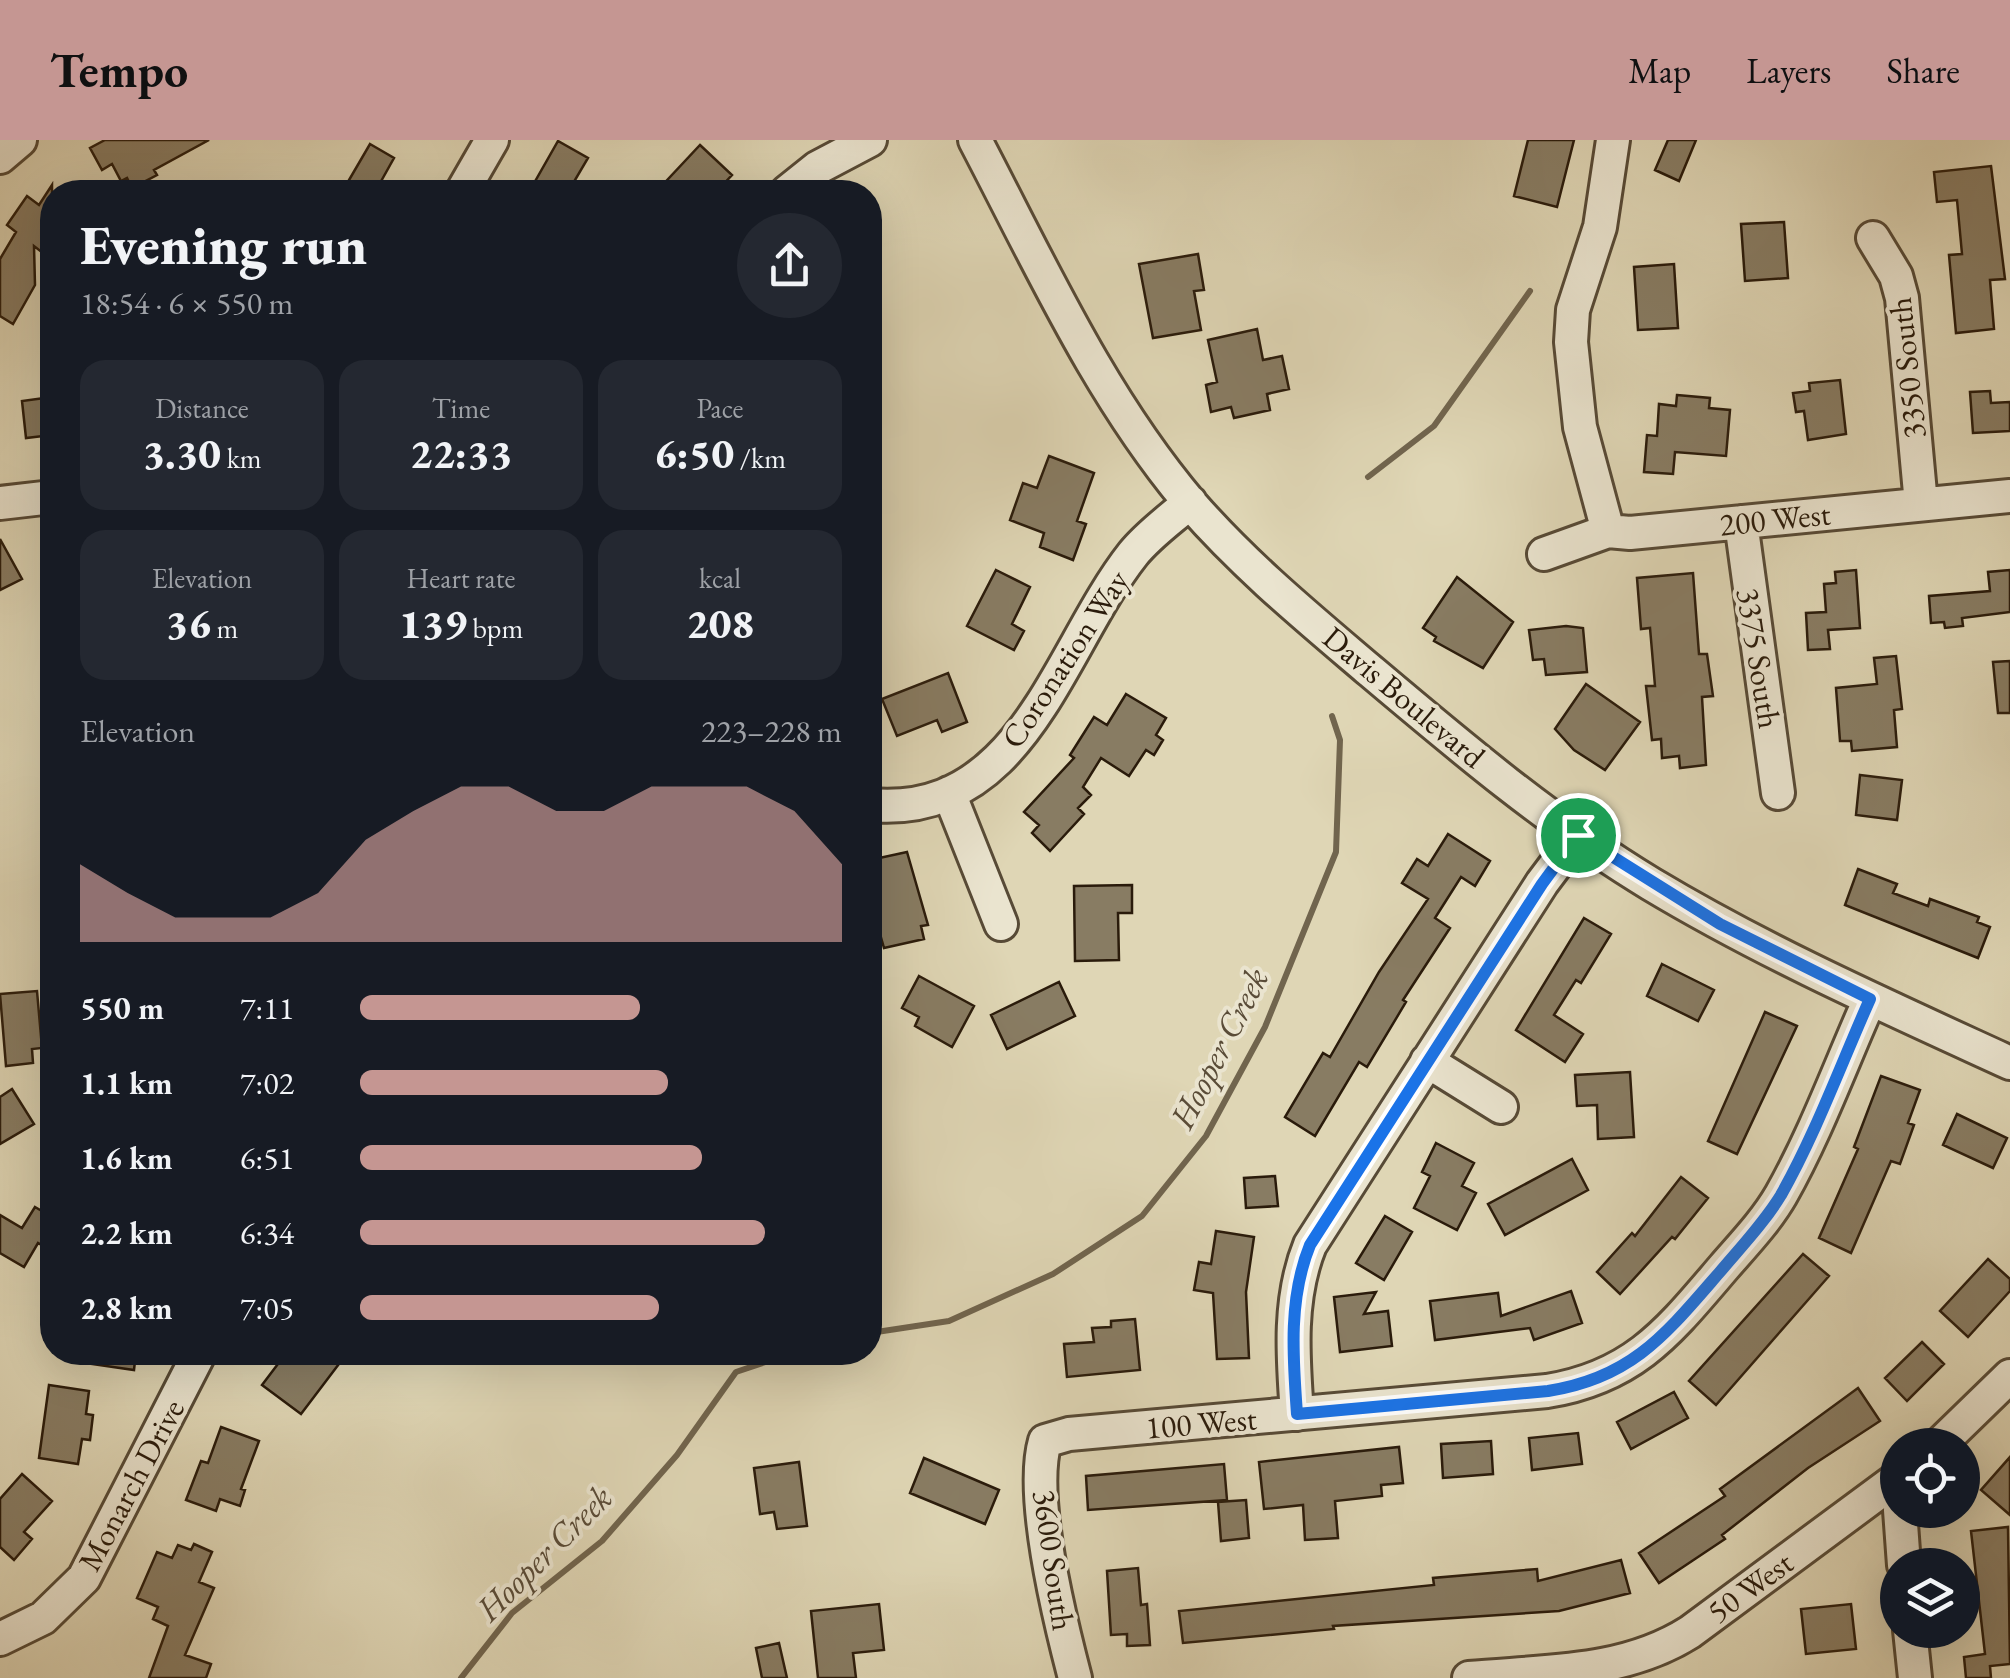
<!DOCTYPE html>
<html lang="en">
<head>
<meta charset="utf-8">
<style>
	body { margin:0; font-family:"EB Garamond",serif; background:#242831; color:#f1f3f6; height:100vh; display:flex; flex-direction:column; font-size:38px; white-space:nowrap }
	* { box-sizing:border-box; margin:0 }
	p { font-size:32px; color:#9ea1a6 }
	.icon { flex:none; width:55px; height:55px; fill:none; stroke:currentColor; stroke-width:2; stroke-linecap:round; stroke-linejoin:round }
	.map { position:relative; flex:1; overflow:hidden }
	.panel { position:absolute; left:40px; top:40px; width:842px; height:1185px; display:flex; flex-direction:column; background:#171b24; border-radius:40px; box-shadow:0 10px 40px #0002 }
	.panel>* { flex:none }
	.tools { position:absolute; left:1880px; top:1288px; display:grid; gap:20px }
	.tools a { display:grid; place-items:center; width:100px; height:100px; border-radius:50%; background:#171b24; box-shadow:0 10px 40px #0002; font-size:50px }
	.pin { position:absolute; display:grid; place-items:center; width:85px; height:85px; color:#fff; margin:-42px; border:5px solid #fff; border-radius:50%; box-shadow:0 2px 10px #0007 }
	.round { display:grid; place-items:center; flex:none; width:105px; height:105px; border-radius:52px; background:#242831 }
	.headline { display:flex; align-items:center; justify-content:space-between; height:170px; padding:0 40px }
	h1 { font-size:55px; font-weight:800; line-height:75px }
	.metrics { display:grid; grid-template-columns:repeat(3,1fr); gap:15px; height:170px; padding:10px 40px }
	.metrics div { display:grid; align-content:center; border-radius:25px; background:#242831; text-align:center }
	.metrics b { font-size:42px; font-weight:800 }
	.metrics small { font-size:28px; font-weight:400 }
	.metrics p { font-size:28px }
	.chart { height:280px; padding:20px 40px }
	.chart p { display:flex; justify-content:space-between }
	.chart svg { width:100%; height:180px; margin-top:10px; fill:#c59692; opacity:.7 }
	ul { padding:0 40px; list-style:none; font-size:32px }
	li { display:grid; grid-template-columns:160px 120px 1fr; align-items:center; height:75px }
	li i { height:25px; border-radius:12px; background:#c59692 }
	header { display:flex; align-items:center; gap:60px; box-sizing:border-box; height:140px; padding:0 50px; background:#c59692; color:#111 }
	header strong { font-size:48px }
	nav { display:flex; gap:55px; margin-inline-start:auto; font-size:35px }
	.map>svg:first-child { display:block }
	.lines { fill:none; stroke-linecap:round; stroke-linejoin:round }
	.stream { stroke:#71654e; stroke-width:6 }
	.building { fill:#887c63; stroke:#2a1b0b; stroke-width:2.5 }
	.minor-casing { stroke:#574a36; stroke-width:38 }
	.minor { stroke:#eae4cf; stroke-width:32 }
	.route-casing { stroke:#fff; stroke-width:20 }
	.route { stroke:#1a73e8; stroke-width:12 }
	.labels { text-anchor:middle; stroke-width:8; stroke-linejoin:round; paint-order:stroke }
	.street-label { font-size:32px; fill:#2a1b0b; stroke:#eae4cf }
	.water-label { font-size:35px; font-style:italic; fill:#5a4c38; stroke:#eae4cf }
</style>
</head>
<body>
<header>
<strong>Tempo</strong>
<nav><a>Map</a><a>Layers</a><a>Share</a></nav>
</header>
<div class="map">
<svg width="2010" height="1538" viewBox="0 0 2010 1538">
	<rect width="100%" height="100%" fill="#dfd6b5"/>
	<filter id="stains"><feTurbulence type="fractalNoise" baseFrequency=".002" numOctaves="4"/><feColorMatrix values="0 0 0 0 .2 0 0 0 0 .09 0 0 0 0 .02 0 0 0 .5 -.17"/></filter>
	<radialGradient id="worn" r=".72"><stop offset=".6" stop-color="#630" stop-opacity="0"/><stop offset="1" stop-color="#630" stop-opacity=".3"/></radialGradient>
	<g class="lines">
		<path class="stream" d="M1368,337L1434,286L1530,151
			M870,1193L949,1181L1053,1134L1142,1076L1206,996L1265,887L1336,712L1340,600L1332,576
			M461,1538L512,1473L602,1401L677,1315L736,1232L795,1212"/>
	</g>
	<path class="building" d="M105,0H209L154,30L157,35L132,48L127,38L121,41L112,24L102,30L90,8Z
		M1528,0H1574L1557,67L1514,56Z
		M1668,0H1696L1679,41L1655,30Z
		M558,1L588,18L568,52H546L533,45Z
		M370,4L394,18L375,52H342Z
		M700,5L732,35L716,52H656Z
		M1991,26L2005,139L1990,140L1994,189L1956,193L1949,115L1962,114L1957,60L1937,62L1934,32Z
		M52,45V120L34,106L35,145L13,184L0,176V119L16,92L7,85L27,56L39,65Z
		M1784,82L1788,138L1745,141L1741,84Z
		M1198,114L1204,150L1194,151L1201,190L1153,198L1139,124Z
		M1674,124L1678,188L1638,190L1634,127Z
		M1257,189L1263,220L1282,216L1289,249L1267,254L1270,270L1234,278L1231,267L1211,272L1206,245L1217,242L1208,200Z
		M1840,240L1846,294L1808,300L1804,271L1796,272L1793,253L1810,251L1809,243Z
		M1990,251L1991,263L2010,262V291L1973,293L1970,252Z
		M1677,255L1710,258L1709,268L1730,270L1726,316L1675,312L1673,334L1644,332L1647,295L1657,296L1659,264L1676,266Z
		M52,257V295L26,298L22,261Z
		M1049,316L1094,333L1077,381L1086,384L1073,420L1040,407L1044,393L1010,380L1023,343L1037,348Z
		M0,399L22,439L0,450Z
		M996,430L1030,447L1012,484L1024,491L1014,510L967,486Z
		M1856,430L1860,488L1828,490L1830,509L1808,510L1806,473L1826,472L1824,444L1836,443L1835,432Z
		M2010,430V472L1962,478L1963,486L1945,488L1944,482L1931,483L1929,456L1990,451L1988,432Z
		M1693,433L1699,514H1707L1713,556L1702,557L1706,625L1680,628L1679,616L1662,618L1661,599L1652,600L1646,546H1655L1650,488L1641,489L1637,438Z
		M1457,437L1513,482L1483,528L1434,501L1436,497L1423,488Z
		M1566,486L1583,488L1587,532L1546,535L1544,519L1533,520L1529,490Z
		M1896,516L1902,569L1894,570L1897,607L1852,611L1851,601H1840L1836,548L1877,544L1874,518Z
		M2010,521V573H1998L1993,522Z
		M948,533L967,582L942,592L937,580L897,596L882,559Z
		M1586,544L1640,582L1605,630L1574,610L1555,589Z
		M1126,554L1166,578L1156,595L1163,600L1154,615L1146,610L1129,636L1101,618L1083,647L1091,655L1078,668L1084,674L1050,711L1032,693L1039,685L1024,672L1074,618L1070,615L1094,577L1107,585Z
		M1860,635L1902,640L1897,680L1856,675Z
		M1448,694L1490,721L1475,746L1461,737L1435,778L1450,788L1403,860L1406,862L1367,927L1359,922L1315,996L1285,977L1323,913L1330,917L1379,832L1428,759L1402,743L1417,719L1428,726Z
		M907,712L928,785L921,786L924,799L884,808L880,794L873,796L870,784V720Z
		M1858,729L1897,744L1893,753L1928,766L1930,759L1979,777L1977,782L1990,787L1978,818L1845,765Z
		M1132,745V773H1118L1119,820L1075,821L1074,746Z
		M1584,778L1611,794L1581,843L1576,840L1554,875L1583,894L1565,922L1516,890Z
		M1662,824L1714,850L1698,881L1647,856Z
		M919,836L974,866L952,907L915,886L919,877L902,868Z
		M1059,842L1075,876L1007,909L991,875Z
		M37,851L42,908L32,909L33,923L6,926L0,854Z
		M1765,872L1797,886L1737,1014L1708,1001Z
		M1630,932L1634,997L1598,999L1597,965L1577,966L1575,935Z
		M1881,936L1920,950L1908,983L1914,985L1900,1024L1891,1021L1851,1113L1819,1098L1858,1009L1854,1007Z
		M12,949L34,984L0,1004V957Z
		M1957,974L2007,998L1993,1028L1943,1005Z
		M1436,1003L1474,1023L1462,1046L1476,1053L1457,1090L1414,1068L1430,1036L1422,1032Z
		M1572,1019L1588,1050L1505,1095L1488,1064Z
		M1275,1036L1278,1066L1246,1068L1244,1038Z
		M1681,1037L1708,1058L1675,1099L1672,1097L1620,1154L1597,1132L1632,1093L1635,1096Z
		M35,1067L52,1077V1111L38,1103L24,1127L0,1113V1075L22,1088Z
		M1385,1076L1412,1092L1384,1140L1356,1123Z
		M1216,1091L1254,1097L1246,1152L1249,1218L1217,1219L1213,1153L1194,1150L1199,1122L1211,1124Z
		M1803,1114L1829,1136L1716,1265L1689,1241Z
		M1988,1119L2010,1139V1151L1968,1197L1940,1171Z
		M1571,1151L1582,1183L1534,1200L1530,1188L1435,1200L1430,1161L1498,1153L1501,1176Z
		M1376,1152L1364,1174L1388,1171L1392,1206L1340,1212L1334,1157Z
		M1135,1179L1140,1230L1067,1237L1064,1204L1094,1202L1092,1188L1111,1187V1181Z
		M1922,1202L1944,1224L1907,1261L1885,1238Z
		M86,1212H136L134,1230L85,1223Z
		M287,1212H348L301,1274L262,1245Z
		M49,1245L89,1251L86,1274L93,1275L90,1300L82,1299L78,1324L39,1318Z
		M1858,1248L1880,1281L1808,1328L1722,1395L1725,1399L1659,1443L1639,1413L1725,1356L1720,1349Z
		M1674,1252L1688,1278L1631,1309L1617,1282Z
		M221,1287L259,1301L241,1349L245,1350L240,1366L220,1359L216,1371L186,1360L201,1321L208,1323Z
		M1578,1293L1582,1324L1532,1330L1529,1298Z
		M1491,1301L1493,1334L1443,1338L1441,1304Z
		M1399,1307L1403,1343L1381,1345L1382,1356L1335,1361L1338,1398L1305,1400L1303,1365L1264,1369L1259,1322Z
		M2010,1317V1375L1981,1350Z
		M924,1318L999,1350L985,1384L910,1353Z
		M799,1322L807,1386L777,1389L774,1372L760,1374L754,1328Z
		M1224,1324L1227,1360L1088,1370L1086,1336Z
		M22,1334L52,1361L24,1392L32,1399L14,1420L0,1407V1359Z
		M1246,1360L1249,1398L1221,1401L1218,1362Z
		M2008,1387L2010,1524L1990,1526L1991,1538H1966L1964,1517L1985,1514L1971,1391Z
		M194,1404L212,1412L199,1442L214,1448L185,1515L211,1524L206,1538H149L168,1486L153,1479L158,1467L137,1458L157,1412L172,1418L178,1405L191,1410Z
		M1621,1420L1630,1453L1559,1471L1333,1486L1334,1489L1183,1503L1179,1471L1434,1445L1433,1438L1537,1429L1538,1441Z
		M1138,1428L1141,1465L1147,1464L1150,1505L1127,1506V1494L1111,1495L1107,1431Z
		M879,1464L884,1510L853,1513L856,1538H818L811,1471Z
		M1851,1464L1856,1509L1806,1514L1801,1469Z
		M779,1503L787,1538H762L756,1508Z"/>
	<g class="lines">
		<defs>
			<path id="minor" d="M975,0C1040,124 1100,257 1191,364C1244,425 1307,477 1368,529C1458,605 1550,683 1651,744C1766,813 1888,867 2010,923
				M0,17L20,0
				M462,52L492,0
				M787,52L817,28L870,0
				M1873,98L1896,136L1902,158L1921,364
				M0,363L52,357
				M1741,382L1778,653
				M1608,391L1580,287L1571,202L1573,170L1600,87L1613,0
				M1544,414L1608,391L1630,393L2010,356
				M949,653L1001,784
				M870,665C1023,679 1058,509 1133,414C1149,394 1171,379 1190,362
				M1427,921L1501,967
				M1297,1274C1293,1218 1288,1159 1310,1105L1542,743L1578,695
				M1939,1305L2010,1236
				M1900,1370L1904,1425
				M1910,1490L1915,1538
				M0,1499L43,1478L84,1438L200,1212
				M1075,1538C1060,1481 1029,1356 1045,1301L1069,1294L1547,1251C1635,1237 1670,1190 1724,1127C1744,1104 1766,1081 1781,1055C1816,993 1841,924 1870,859
				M1469,1538C1545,1531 1624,1534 1690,1492L1898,1338"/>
		</defs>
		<use href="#minor" class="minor-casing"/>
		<use href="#minor" class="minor"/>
	</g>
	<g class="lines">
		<defs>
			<path id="route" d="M1578,695L1720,784L1870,859C1841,924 1816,993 1781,1055C1764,1083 1740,1108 1719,1133C1666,1194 1632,1238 1548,1251L1297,1274C1293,1218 1288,1159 1310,1105L1542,744Z"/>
		</defs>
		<use href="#route" class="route-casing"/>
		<use href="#route" class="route"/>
	</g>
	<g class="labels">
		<g class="street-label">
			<text transform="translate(1907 228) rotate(-96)" y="11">3350 South</text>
			<text transform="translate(1775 379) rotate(-6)" y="11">200 West</text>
			<text transform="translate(1759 518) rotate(81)" y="11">3375 South</text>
			<text transform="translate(1065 519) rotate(-57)" y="11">Coronation Way</text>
			<text transform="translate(1404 557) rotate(40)" y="11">Davis Boulevard</text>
			<text transform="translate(1201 1283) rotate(-5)" y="11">100 West</text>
			<text transform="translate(131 1345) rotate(-62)" y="11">Monarch Drive</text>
			<text transform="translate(1054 1420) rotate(82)" y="11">3600 South</text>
			<text transform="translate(1750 1447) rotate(-36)" y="11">50 West</text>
		</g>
		<g class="water-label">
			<text transform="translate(1219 908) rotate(-63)" y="12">Hooper Creek</text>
			<text transform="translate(544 1413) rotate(-45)" y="12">Hooper Creek</text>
		</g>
	</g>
	<rect width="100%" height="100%" filter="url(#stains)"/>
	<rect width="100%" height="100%" fill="url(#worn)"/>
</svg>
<div class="tools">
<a><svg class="icon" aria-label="locate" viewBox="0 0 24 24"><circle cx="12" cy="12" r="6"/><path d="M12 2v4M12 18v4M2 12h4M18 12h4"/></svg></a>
<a><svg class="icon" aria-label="layers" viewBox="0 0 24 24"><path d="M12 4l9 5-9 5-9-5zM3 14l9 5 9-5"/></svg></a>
</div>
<div class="pin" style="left:1578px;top:695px;background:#1e9e55"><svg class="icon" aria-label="arrive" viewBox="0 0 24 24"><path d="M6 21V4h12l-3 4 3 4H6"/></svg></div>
<section class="panel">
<div class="headline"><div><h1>Evening run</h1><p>18:54 · 6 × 550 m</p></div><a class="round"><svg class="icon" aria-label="share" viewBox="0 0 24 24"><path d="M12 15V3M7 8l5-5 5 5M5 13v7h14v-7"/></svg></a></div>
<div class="metrics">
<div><p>Distance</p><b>3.30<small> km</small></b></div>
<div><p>Time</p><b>22:33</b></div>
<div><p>Pace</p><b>6:50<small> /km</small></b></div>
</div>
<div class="metrics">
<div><p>Elevation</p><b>36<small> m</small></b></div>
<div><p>Heart rate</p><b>139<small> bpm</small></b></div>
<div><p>kcal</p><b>208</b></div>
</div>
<div class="chart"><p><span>Elevation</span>223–228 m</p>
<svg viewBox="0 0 160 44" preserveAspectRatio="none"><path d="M0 44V25L10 32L20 38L30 38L40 38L50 32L60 19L70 12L80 6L90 6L100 12L110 12L120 6L130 6L140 6L150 12L160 25V44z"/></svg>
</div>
<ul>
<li><b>550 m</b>7:11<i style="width:58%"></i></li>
<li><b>1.1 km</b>7:02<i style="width:64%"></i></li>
<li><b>1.6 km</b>6:51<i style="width:71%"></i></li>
<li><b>2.2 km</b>6:34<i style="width:84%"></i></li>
<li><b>2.8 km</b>7:05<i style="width:62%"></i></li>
</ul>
</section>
</div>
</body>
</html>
